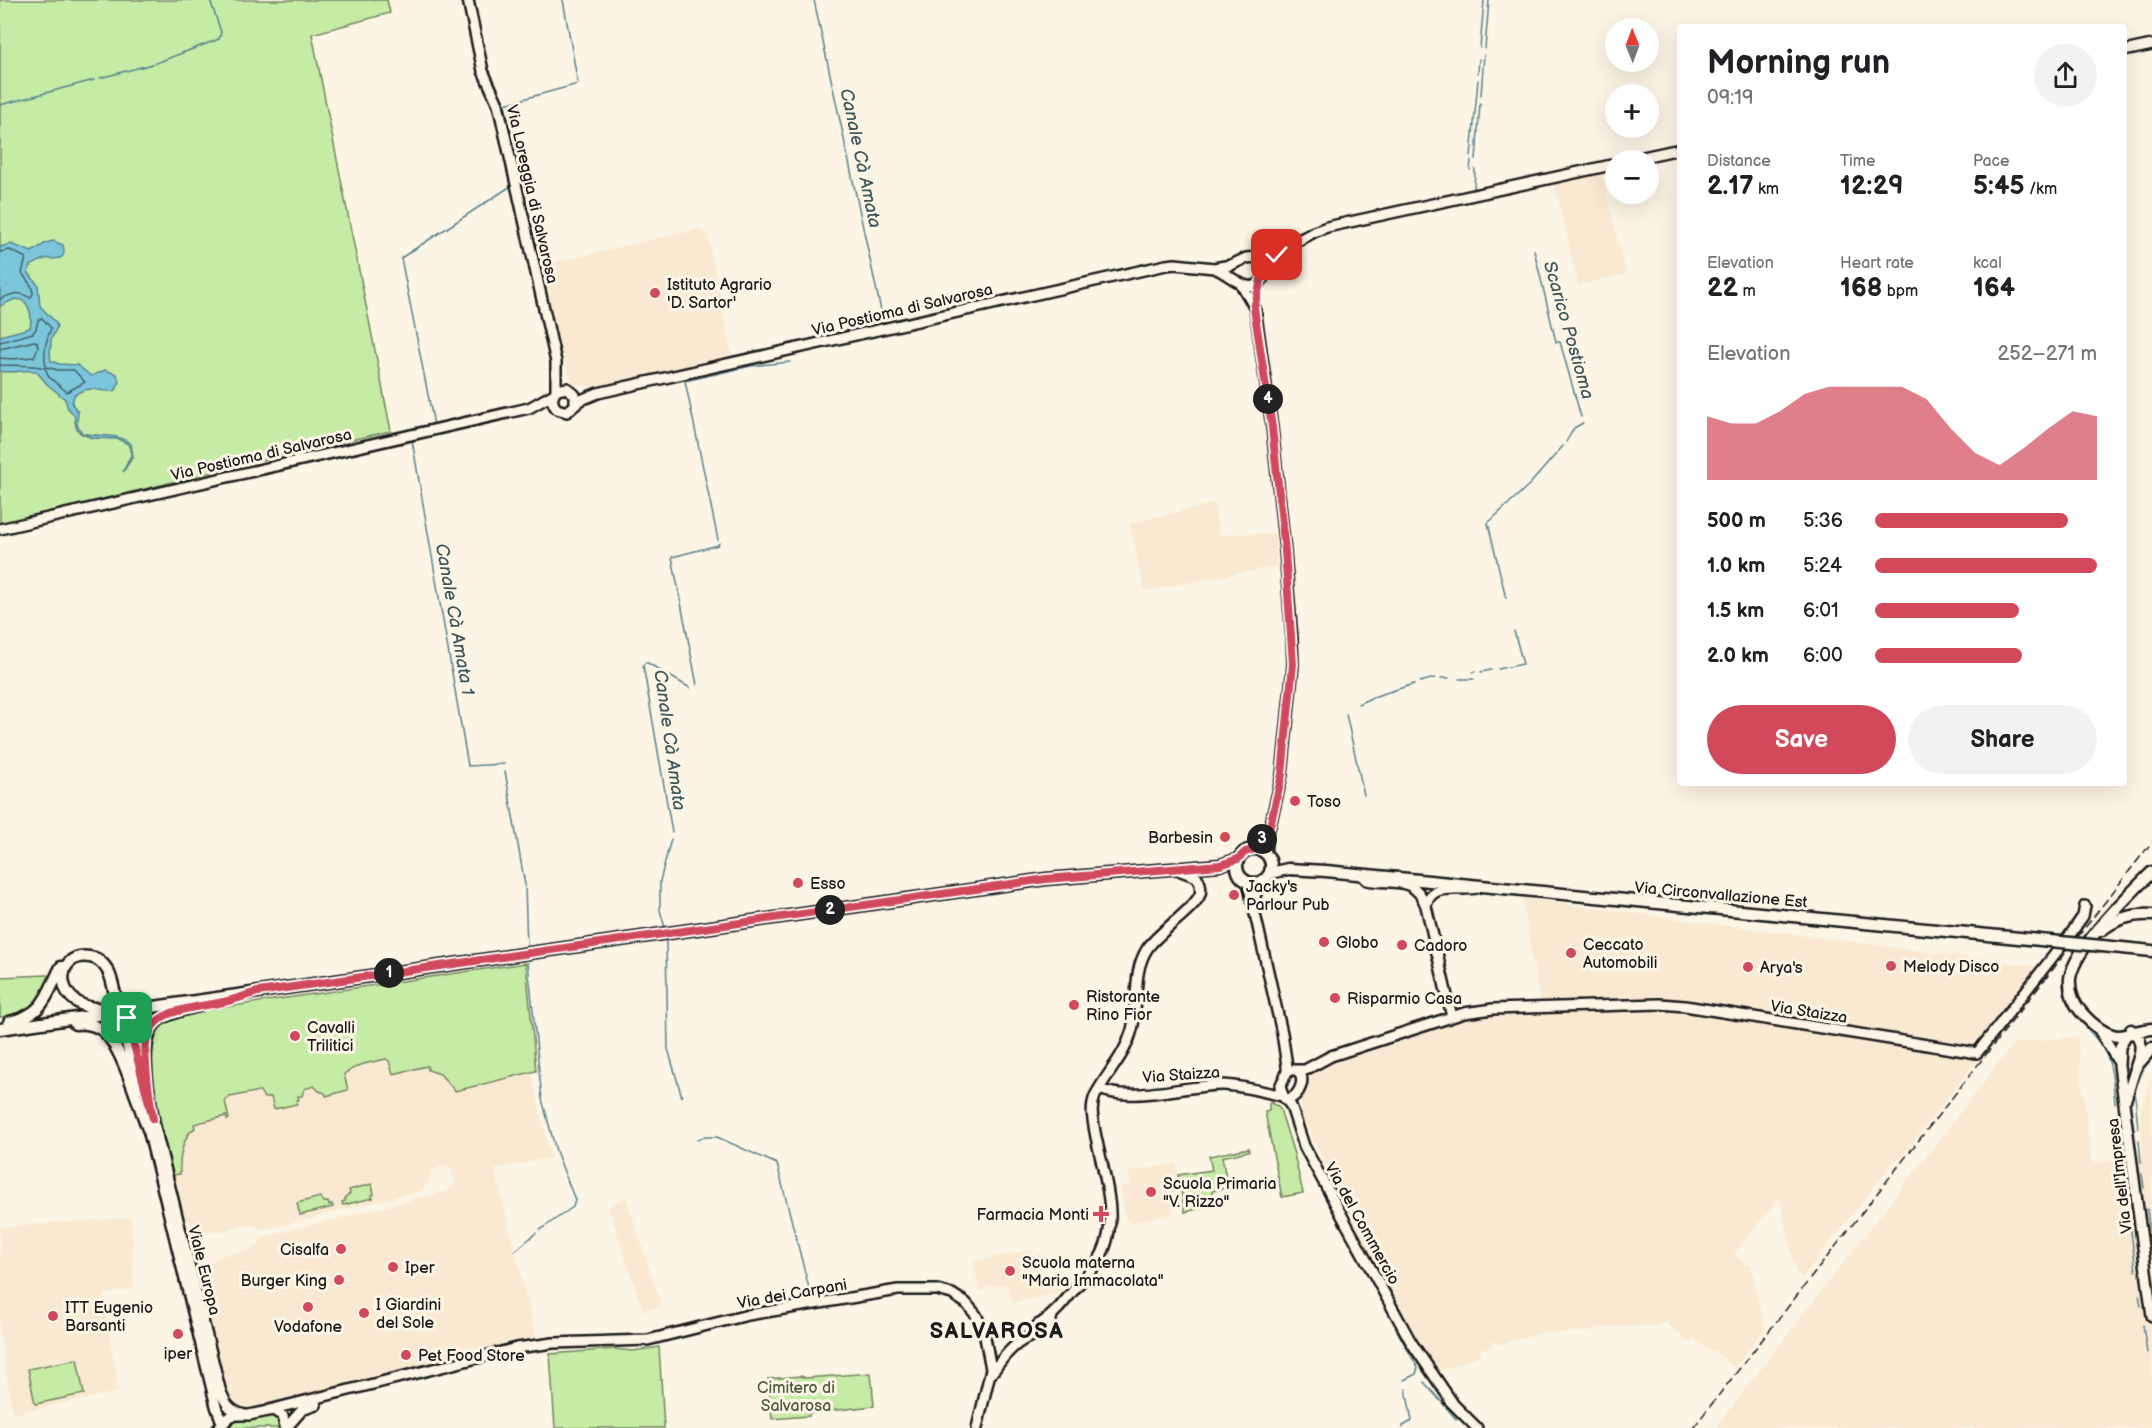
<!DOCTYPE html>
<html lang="en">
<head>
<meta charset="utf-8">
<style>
	body { margin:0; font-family:"Balsamiq Sans",sans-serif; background:#f2f2f2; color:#202124; height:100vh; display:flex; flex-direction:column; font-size:22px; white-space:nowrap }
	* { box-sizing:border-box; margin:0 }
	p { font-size:20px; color:#757577 }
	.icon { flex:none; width:33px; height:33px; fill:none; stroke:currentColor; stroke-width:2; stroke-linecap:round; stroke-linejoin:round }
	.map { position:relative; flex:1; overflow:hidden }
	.side { position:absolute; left:1677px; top:24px; width:450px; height:762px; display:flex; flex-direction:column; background:#fff; border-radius:6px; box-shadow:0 6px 24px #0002 }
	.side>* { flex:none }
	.needle { width:39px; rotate:359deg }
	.fabs { position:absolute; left:1605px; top:18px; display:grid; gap:12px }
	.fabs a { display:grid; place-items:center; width:54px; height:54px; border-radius:50%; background:#fff; box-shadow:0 6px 24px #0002; font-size:30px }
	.pin { position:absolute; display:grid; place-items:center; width:51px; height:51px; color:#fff; margin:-26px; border-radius:12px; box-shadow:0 3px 9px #0006 }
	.km { position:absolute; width:30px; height:30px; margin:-15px; border-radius:50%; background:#222; color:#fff; font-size:16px; line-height:30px; text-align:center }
	.round { display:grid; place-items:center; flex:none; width:63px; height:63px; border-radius:32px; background:#f2f2f2 }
	.summary { display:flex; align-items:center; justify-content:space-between; height:102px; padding:0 30px }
	h1 { font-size:33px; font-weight:600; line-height:45px }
	.stats { display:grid; grid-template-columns:repeat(3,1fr); gap:9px; height:102px; padding:6px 30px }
	.stats div { display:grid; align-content:center }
	.stats b { font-size:26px; font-weight:600 }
	.stats small { font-size:16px; font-weight:400 }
	.stats p { font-size:16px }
	.chart { height:168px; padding:12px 30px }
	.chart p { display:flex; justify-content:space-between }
	.chart svg { width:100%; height:108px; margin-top:6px; fill:#d1495b; opacity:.7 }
	.primary-button { display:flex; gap:12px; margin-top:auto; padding:12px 30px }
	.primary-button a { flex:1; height:69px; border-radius:36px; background:#d1495b; color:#fff; font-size:24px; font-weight:600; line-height:69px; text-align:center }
	.primary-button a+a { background:#f2f2f2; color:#202124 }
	ul { padding:0 30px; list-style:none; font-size:20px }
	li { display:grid; grid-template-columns:96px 72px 1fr; align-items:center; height:45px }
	li i { height:15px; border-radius:8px; background:#d1495b }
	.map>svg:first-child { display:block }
	.built { fill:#fae9d2 }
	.green { fill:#c6eba5; stroke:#718460; stroke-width:1.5 }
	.water { fill:#7cc6dc; stroke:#56828f; stroke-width:1.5 }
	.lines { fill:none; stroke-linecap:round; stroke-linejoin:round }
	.shore { stroke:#426069; stroke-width:1.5 }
	.stream { stroke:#56828f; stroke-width:1.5 }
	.major-tunnel { stroke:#dad4c7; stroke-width:10; stroke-dasharray:10 5; stroke-linecap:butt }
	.minor-casing { stroke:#1c1c1c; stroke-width:14 }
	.major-casing { stroke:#1c1c1c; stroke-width:15 }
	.minor { stroke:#fcf5e5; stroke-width:9 }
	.major { stroke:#fcf5e5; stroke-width:10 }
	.rail { stroke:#1c1c1c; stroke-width:1.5; stroke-dasharray:9 4.5; stroke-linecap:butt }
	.major-bridge-casing { stroke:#1c1c1c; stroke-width:15; stroke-linecap:butt }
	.major-bridge { stroke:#fcf5e5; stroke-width:10 }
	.route-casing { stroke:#fff; stroke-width:12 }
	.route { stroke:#d1495b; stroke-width:8 }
	.poi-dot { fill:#d1495b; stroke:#fcf5e5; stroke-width:2 }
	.labels { text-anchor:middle; stroke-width:6; stroke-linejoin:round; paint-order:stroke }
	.street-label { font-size:16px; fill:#1c1c1c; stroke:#fcf5e5 }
	.poi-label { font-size:16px; fill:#1c1c1c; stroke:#fcf5e5; text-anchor:start }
	.park-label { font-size:16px; fill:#4f5a45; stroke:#fcf5e5 }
	.water-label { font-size:18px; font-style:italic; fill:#3e585f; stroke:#fcf5e5 }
	.district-label { font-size:22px; font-weight:bold; letter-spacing:1.5px; fill:#1c1c1c; stroke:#fcf5e5 }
</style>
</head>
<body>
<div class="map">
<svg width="2152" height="1428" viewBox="0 0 2152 1428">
	<rect width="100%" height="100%" fill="#fcf5e5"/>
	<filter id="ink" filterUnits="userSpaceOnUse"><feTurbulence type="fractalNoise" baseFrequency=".0167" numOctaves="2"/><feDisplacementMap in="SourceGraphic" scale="12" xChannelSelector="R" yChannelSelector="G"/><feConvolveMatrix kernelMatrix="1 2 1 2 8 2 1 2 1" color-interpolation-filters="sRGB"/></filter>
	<g filter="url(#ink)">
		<path class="built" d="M1601,172L1626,274L1578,285L1554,184Z
			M699,229L708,235L731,351L733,354L740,356L673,371L589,387L576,385L572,382L547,319L537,266Z
			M1214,503L1219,534H1275L1276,563L1278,566L1144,591L1129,524Z
			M1522,898L2041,967L1999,1021L1986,1049L1899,1160H1895L1884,1174L1802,1278L1796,1273L1779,1198L1734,1254L1746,1265L1751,1264L1765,1329L1734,1368L1713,1350L1711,1352L1694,1339L1689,1344L1666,1322L1657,1326L1594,1328L1591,1331L1550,1334L1546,1332L1499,1345L1497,1341L1492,1343V1346L1481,1350L1482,1354L1454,1366L1435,1372L1339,1195L1303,1118L1300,1100L1311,1076L1329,1065L1475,1017L1542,1015Z
			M2077,1036L2092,1163L2143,1156L2140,1112L2152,1075V1428H1715L2014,1043Z
			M386,1059L389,1061L393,1074L427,1066L440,1074L455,1091L531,1072L551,1157L495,1170L538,1342L256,1410H237L227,1400L211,1343L210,1328L201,1284L204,1272L210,1263L222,1255L250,1250L258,1246L263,1237L447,1191L455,1184L454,1180L450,1166L437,1167L432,1171L428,1184L420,1191L263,1230L253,1225H248L236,1227L231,1230L206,1233L193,1227L183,1214L173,1175L180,1174L181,1159L186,1136L194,1124L226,1116L227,1119L225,1101L230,1097L258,1090L262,1093L264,1098L322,1084L352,1070L356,1066Z
			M1176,1163L1182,1196L1177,1197L1178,1204L1173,1207L1172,1213L1131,1223L1126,1221L1120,1187L1131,1185L1128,1172Z
			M626,1197L662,1306L643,1311L608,1207Z
			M132,1217L134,1289L103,1294L119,1392L13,1414L0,1338V1227Z
			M1030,1250L1032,1256L1041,1254L1046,1280L1060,1278L1065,1281L1067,1290L1064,1292L1013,1303L1006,1284L986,1287L984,1291L980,1292L973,1261Z"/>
		<path class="green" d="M0,0H387L390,13L312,34L391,431L279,456L0,524Z
			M526,963L536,1071L455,1091L440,1074L428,1070L427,1066L393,1074L389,1061L386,1059C368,1063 358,1064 344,1074L348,1090L326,1096L325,1093L319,1091L314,1086L304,1089L302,1096H298L299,1100H296L297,1104L274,1109L271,1097L264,1098L260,1091L230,1097L225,1101L229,1119L227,1120L226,1116L194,1124L195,1128C182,1136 179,1160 180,1174L173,1175C166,1146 141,1052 158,1028C166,1018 180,1016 191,1012Z
			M47,975L50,976C53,990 37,1008 24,1013C17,1016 7,1016 0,1017V977Z
			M1272,1100V1104L1278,1106L1280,1109L1294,1154L1303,1193L1282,1197L1265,1112L1269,1111V1104Z
			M1249,1148V1151L1222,1157L1228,1188L1212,1191L1214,1205L1185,1212L1178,1175L1212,1170L1209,1156Z
			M372,1184L374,1194L372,1195L373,1198L343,1205L342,1202L345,1201V1198L350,1193L349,1190Z
			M320,1197L324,1202H328L329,1205L332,1204L333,1207L300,1215L297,1203Z
			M659,1347L664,1428H555L550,1354L615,1349L633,1351Z
			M77,1359L84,1394L35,1404L28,1369Z
			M871,1373L874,1406L809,1413V1416L772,1419L768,1379L801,1376L806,1378Z
			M271,1414L278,1416L281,1428H228L233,1420Z"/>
		<path class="water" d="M53,241L63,245C68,264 53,257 44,259C40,261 35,264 30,266L28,272L38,285L40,306L56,323L57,327L51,340L50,355L51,361L59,364L77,365L91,376L105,370L117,374L119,383L116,390C98,395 95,382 74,395L72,404L78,412L77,424L82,433C99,438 117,432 131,444L133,456L123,472L131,455V448L128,444L118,439L92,438L80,433L76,427L74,415L68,408L65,399L47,384L36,371C21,369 15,374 0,371V336L30,328C32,318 31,300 17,299C12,299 6,304 0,306V247L11,244L32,252L46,243Z"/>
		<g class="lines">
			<path class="shore" d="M0,252L10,250L26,258L22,273L32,287L33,294L30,298C19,290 12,294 0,299
				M0,342L33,333L36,329L38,320L42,318L51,328C46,341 43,352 46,367L58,370H74L85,382L67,392L49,377L45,368C28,364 17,366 0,365
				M0,349L34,341L37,342L38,347L34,357L12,359L0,358"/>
			<path class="stream" d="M814,0L883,320
				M1480,48L1484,0
				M1485,49L1489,0
				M1478,73L1479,59
				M100,78L156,63L219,39L221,32L210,0
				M1481,95L1484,55
				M0,105L94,80
				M512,147L513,144L505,104L578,84L563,0
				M1471,156L1478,80
				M1476,160L1480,103
				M1470,170L1471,161
				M1474,189L1475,169
				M1534,250L1556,342H1560L1581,417
				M803,351L827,346
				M434,425L401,258L511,186
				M412,440L468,766L504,764
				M1566,442L1574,428L1583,423
				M718,540L685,381L751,366L790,362
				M1506,598L1488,523L1530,484L1563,446
				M1498,669L1523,664L1514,631
				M1473,672H1475
				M1481,672L1491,670
				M1441,678H1449
				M1459,679H1474
				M1420,682L1435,678
				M697,685L672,557L718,545L719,543
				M1358,704L1373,697L1414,684
				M1346,714L1364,795
				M505,771L525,885L527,948
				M672,832L643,665L646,662L690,688
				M1353,867V866
				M665,928L660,910V881L671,839
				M666,941L668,1049L682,1097
				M528,963L542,1099L556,1151L575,1200L573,1207L540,1230
				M2065,975C2057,1009 2091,1025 2105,1052C2113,1068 2113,1086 2115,1103
				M2138,1082L2144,1068L2152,1057
				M2135,1094L2138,1129
				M1287,1111L1299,1150L1346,1235
				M697,1140L705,1137H717L777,1164L812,1300
				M2139,1140L2141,1163
				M2142,1174L2144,1188
				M2147,1209L2152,1251
				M2130,1224L2136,1271
				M515,1251L536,1233
				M1390,1290L1410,1328
				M2139,1295L2141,1306
				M2143,1325L2147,1353
				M1397,1331L1418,1368L1416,1374L1404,1380
				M1416,1339L1421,1348
				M1424,1382L1457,1420
				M1403,1428V1426L1412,1421L1406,1389"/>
			<path class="major-tunnel" d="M123,1002L127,1018"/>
			<defs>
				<path id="minor" d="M468,0L483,71L498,104L556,362V392
					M2124,51L2152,45
					M1629,160L1680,149
					M1216,269C1229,273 1250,298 1262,280C1267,271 1270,262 1277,255
					M1240,283L1255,308L1272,427L1285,551L1292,639L1293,665L1282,775L1270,826L1255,849
					M575,404V395L567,388L557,390C551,396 551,403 557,409L567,412L581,400L598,393L1166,265L1175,264L1214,268L1231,265L1246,258L1270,256L1314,232L1327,227L1616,164
					M0,529L529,408L554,394
					M1265,853L1267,834
					M1362,875L1367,880C1393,885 1415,875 1426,906L1452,1017
					M1248,883L1282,1033L1287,1066V1073
					M1253,904L1259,883
					M1426,906C1431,881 1458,892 1477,888
					M2098,1028L2117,1060
					M2126,1035L2120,1047L2119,1065L2152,1316
					M1298,1071C1306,1079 1300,1094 1290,1099L1284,1098L1280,1087L1286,1074L1290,1070H1305L1331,1056L1464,1013L1493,1009L1660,1004L1685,1006L1977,1053L2070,935L2083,916L2085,906
					M1100,1089C1130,1103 1188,1085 1222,1085C1237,1085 1266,1092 1282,1096
					M1285,1098L1291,1106L1304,1146L1347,1225L1411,1342L1452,1402
					M2126,1099L2136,1067
					M153,1119L220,1389C225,1403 229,1411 245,1415
					M148,1129L216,1406L224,1428
					M1040,1324C1056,1314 1067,1298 1078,1285C1084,1278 1091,1271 1096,1264C1124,1224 1103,1175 1095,1132C1093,1120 1090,1108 1095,1096C1106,1074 1124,1057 1131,1033C1140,1006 1131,974 1147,949C1158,932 1196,908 1200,894C1202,887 1200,882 1197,877L1181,871
					M1047,1327L1044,1324H1039L1036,1327V1332L1042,1336L1047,1333L1052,1316
					M991,1374C1002,1359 1017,1337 1038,1335
					M1449,1400L1477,1428
					M269,1410L517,1348L553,1343L648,1340L748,1315L898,1290H937L952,1294L966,1303L976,1315L984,1332L991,1369L977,1428
					M218,1428L231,1416L237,1415H249L273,1410L283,1416L285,1428
					M286,1428L302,1410L316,1405"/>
				<path id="major" d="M1237 866a17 17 0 1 1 34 0a17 17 0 1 1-34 0Z
					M2152,872C2129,895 2075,947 2070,978C2069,991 2073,1003 2082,1013C2091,1023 2109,1040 2125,1035C2134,1032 2142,1030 2152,1029
					M1270,873L1288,869L1326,871L2050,941
					M2102,930C2117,918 2133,914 2152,915
					M2102,946L2152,951
					M107,1008C53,1013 51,951 90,957C98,958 104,964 108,971C113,980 114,993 117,1003
					M121,1018L138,1088
					M9,1022C45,1014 46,996 61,967
					M75,1024C85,1023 94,1024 102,1030C122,1045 138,1105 148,1129
					M0,1029L1046,879L1220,865L1238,859
					M2131,1030C2145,1039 2141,1053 2136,1067
					M2140,1062L2152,1048
					M153,1119C149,1095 136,1037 159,1020C170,1012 186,1009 199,1006"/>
			</defs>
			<use href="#minor" class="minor-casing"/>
			<use href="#major" class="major-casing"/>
			<use href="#minor" class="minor"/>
			<use href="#major" class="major"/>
			<path class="rail" d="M2077,938L2152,842
				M1693,1428L2068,950"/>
			<defs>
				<path id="major-bridge" d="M2050,941L2102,946"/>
			</defs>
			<use href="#major-bridge" class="major-bridge-casing"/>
			<use href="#major-bridge" class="major-bridge"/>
		</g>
	</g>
	<g class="lines" filter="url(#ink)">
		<defs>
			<path id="route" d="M127,1018L153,1119C150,1100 142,1055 147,1037C156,1007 198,1008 223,1002C235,1000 246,995 258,992L1046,879L1220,865L1238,859L1245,852L1255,849L1270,826L1282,775L1293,664L1285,551L1272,427L1254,308L1261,280L1277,255"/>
		</defs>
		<use href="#route" class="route-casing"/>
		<use href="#route" class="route"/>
	</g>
	<g class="poi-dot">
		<circle cx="655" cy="293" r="6"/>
		<circle cx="1295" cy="801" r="6"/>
		<circle cx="1225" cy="837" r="6"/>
		<circle cx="798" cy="883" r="6"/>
		<circle cx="1234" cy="895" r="6"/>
		<circle cx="1324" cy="942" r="6"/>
		<circle cx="1402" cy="945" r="6"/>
		<circle cx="1571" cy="953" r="6"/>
		<circle cx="1891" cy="966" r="6"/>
		<circle cx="1748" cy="967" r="6"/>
		<circle cx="1335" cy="998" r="6"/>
		<circle cx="1074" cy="1005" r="6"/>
		<circle cx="295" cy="1036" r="6"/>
		<circle cx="1151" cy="1192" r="6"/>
		<path d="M1098 1205h6v6h6v6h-6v6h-6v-6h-6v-6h6z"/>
		<circle cx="341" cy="1249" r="6"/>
		<circle cx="393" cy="1267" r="6"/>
		<circle cx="1010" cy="1271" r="6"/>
		<circle cx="339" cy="1280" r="6"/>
		<circle cx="308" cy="1307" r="6"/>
		<circle cx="364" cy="1313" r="6"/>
		<circle cx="53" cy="1316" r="6"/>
		<circle cx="178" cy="1334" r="6"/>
		<circle cx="406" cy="1355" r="6"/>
	</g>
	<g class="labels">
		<g class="street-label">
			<text transform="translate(533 194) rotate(77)" y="6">Via Loreggia di Salvarosa</text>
			<text transform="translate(902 309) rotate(-13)" y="6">Via Postioma di Salvarosa</text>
			<text transform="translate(261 454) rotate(-13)" y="6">Via Postioma di Salvarosa</text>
			<text transform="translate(1721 894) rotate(5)" y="6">Via Circonvallazione Est</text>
			<text transform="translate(1809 1011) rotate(9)" y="6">Via Staizza</text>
			<text transform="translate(1181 1074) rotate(-4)" y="6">Via Staizza</text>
			<text transform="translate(2119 1176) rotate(-97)" y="6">Via dell'Impresa</text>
			<text transform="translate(1363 1223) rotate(61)" y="6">Via del Commercio</text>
			<text transform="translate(205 1270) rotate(76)" y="6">Viale Europa</text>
			<text transform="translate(792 1293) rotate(-10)" y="6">Via dei Carpani</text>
		</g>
		<g class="poi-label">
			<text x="667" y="290">Istituto Agrario<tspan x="667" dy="18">'D. Sartor'</tspan></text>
			<text x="1307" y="807">Toso</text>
			<text x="1213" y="843" text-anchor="end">Barbesin</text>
			<text x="810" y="889">Esso</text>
			<text x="1246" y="892">Jacky's<tspan x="1246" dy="18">Parlour Pub</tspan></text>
			<text x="1336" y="948">Globo</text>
			<text x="1583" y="950">Ceccato<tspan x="1583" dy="18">Automobili</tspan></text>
			<text x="1414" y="951">Cadoro</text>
			<text x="1903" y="972">Melody Disco</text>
			<text x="1760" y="973">Arya's</text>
			<text x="1086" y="1002">Ristorante<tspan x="1086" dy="18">Rino Fior</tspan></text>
			<text x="1347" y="1004">Risparmio Casa</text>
			<text x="307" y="1033">Cavalli<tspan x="307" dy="18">Trilitici</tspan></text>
			<text x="1163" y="1189">Scuola Primaria<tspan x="1163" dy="18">"V. Rizzo"</tspan></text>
			<text x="1089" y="1220" text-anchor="end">Farmacia Monti</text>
			<text x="329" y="1255" text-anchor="end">Cisalfa</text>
			<text x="1022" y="1268">Scuola materna<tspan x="1022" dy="18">"Maria Immacolata"</tspan></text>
			<text x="405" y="1273">Iper</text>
			<text x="327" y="1286" text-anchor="end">Burger King</text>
			<text x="376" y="1310">I Giardini<tspan x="376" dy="18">del Sole</tspan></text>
			<text x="65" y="1313">ITT Eugenio<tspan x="65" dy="18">Barsanti</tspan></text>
			<text x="308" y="1332" text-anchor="middle">Vodafone</text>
			<text x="178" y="1359" text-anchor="middle">iper</text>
			<text x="418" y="1361">Pet Food Store</text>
		</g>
		<g class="park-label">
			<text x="796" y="1393">Cimitero di<tspan x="796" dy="18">Salvarosa</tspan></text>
		</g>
		<g class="water-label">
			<text transform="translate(861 158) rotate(78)" y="6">Canale Cà Amata</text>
			<text transform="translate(1569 330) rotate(74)" y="6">Scarico Postioma</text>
			<text transform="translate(455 619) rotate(80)" y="6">Canale Cà Amata 1</text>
			<text transform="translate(670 740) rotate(82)" y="6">Canale Cà Amata</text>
		</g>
		<g class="district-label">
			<text x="997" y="1338">SALVAROSA</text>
		</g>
	</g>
</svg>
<div class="fabs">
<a><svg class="needle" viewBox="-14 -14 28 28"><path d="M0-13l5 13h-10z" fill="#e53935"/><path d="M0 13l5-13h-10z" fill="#757577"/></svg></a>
<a>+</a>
<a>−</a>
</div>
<div class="pin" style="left:127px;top:1018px;background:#1e9e55"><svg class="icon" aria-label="arrive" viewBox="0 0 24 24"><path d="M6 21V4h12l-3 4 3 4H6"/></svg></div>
<div class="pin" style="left:1277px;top:255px;background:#d93025"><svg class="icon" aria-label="check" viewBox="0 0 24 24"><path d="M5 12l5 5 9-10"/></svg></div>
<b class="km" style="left:389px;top:973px">1</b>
<b class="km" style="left:830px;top:910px">2</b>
<b class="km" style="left:1262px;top:839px">3</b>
<b class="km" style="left:1268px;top:399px">4</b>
<section class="side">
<div class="summary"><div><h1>Morning run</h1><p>09:19</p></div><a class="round"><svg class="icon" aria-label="share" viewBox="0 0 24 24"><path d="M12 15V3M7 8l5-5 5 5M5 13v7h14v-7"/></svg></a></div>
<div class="stats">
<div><p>Distance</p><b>2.17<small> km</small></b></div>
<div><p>Time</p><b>12:29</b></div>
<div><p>Pace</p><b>5:45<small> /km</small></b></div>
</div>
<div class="stats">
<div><p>Elevation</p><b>22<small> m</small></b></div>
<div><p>Heart rate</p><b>168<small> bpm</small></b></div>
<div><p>kcal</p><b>164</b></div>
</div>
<div class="chart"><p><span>Elevation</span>252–271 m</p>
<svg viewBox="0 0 160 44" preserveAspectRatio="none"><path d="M0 44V18L10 21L20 21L30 16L40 9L50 6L60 6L70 6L80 6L90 11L100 23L110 33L120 38L130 31L140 23L150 16L160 18V44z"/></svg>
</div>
<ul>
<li><b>500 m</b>5:36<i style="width:87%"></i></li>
<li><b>1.0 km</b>5:24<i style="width:100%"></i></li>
<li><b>1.5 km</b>6:01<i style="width:65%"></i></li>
<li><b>2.0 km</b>6:00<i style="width:66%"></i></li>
</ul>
<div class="primary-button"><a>Save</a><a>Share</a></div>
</section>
</div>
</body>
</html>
